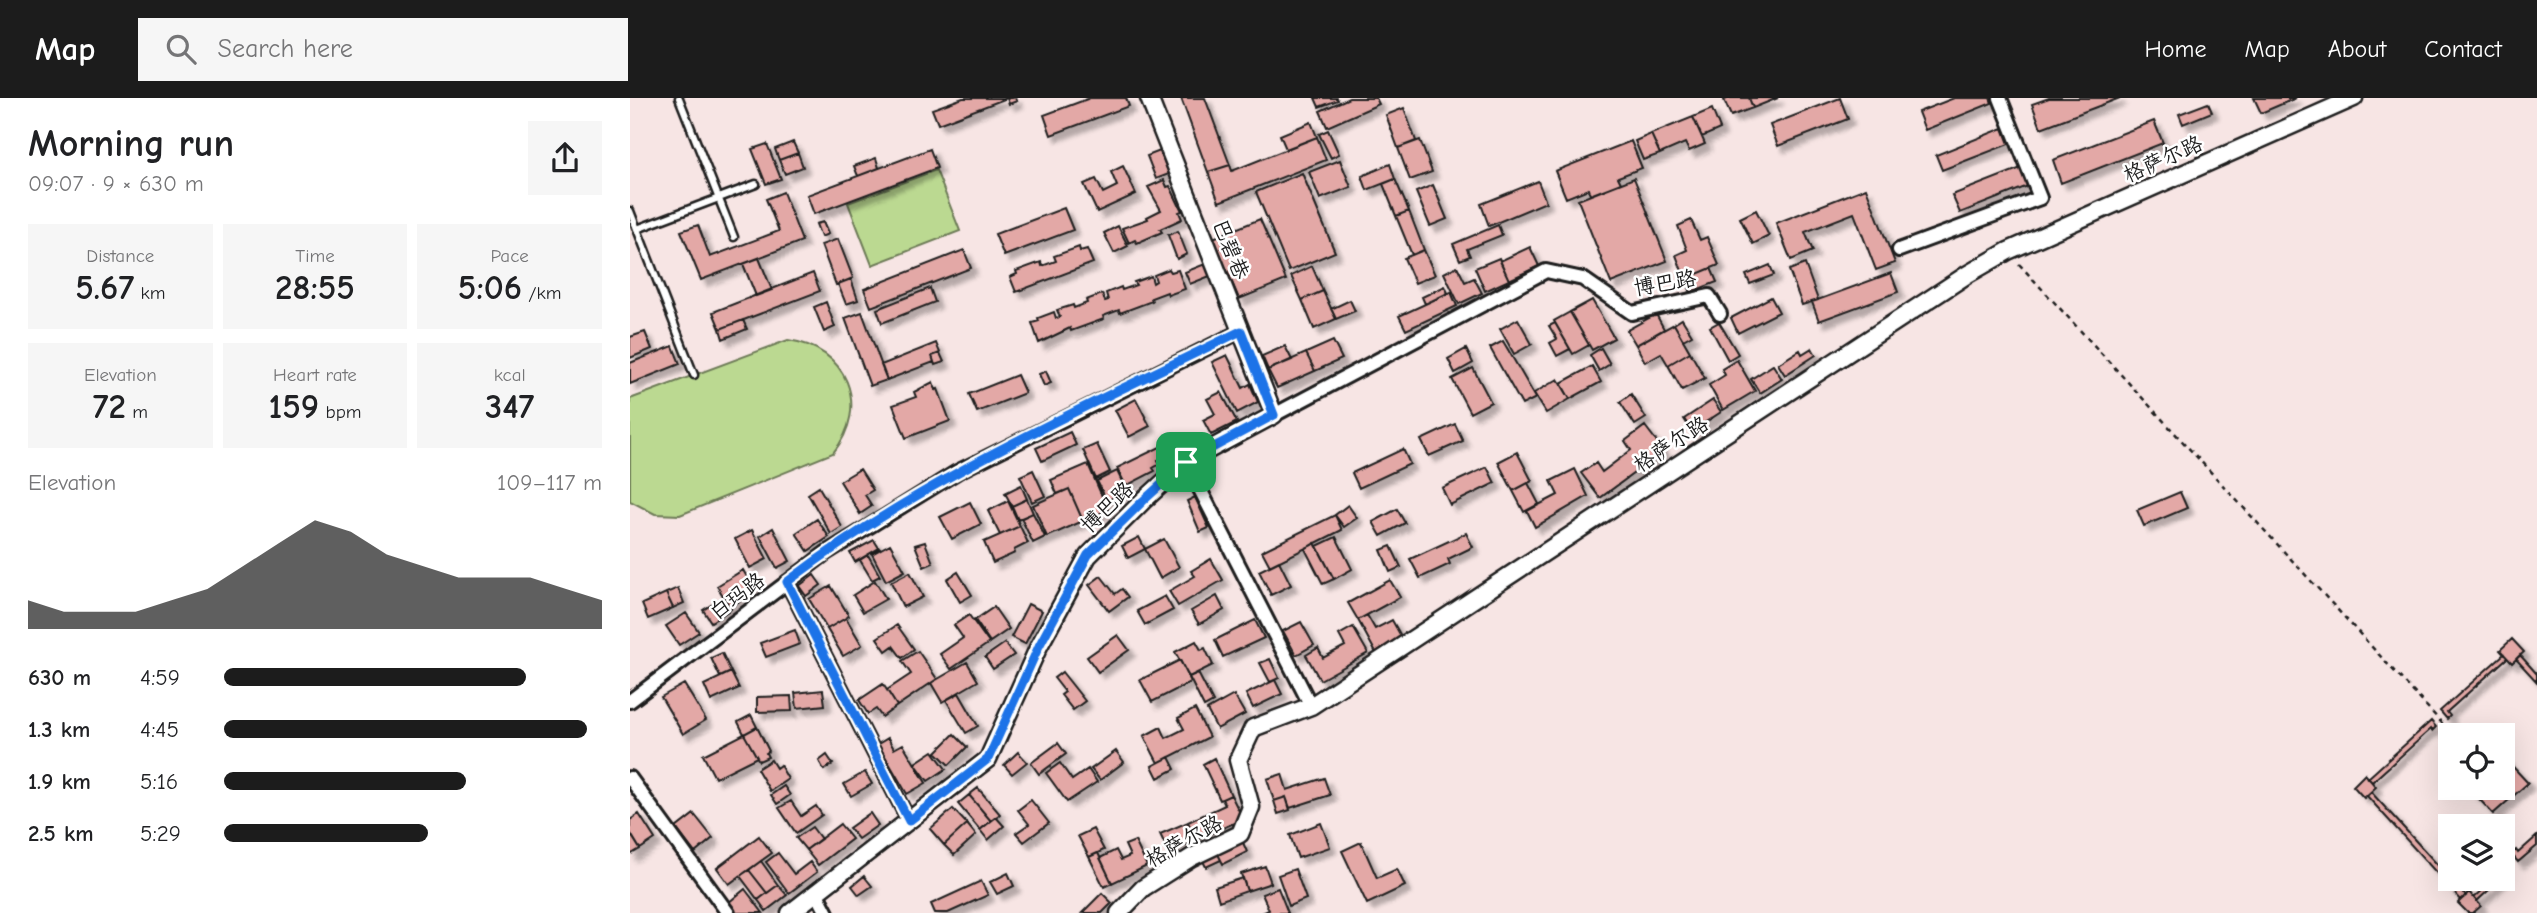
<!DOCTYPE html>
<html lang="en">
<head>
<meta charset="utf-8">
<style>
	body { margin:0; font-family:"Comic Neue","LXGW WenKai TC",sans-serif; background:#f6f6f6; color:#202124; height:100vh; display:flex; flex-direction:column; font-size:26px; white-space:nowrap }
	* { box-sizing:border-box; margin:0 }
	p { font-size:23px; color:#757577 }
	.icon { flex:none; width:38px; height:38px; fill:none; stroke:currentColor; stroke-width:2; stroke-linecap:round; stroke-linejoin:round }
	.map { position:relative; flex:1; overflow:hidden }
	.drawer { display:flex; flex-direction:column; background:#fff; width:630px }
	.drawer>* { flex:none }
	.controls { position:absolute; left:1808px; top:625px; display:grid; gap:14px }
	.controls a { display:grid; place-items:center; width:77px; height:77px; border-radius:0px; background:#fff; box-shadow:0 7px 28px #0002; font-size:35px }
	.pin { position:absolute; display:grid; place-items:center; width:60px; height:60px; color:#fff; margin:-30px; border-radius:14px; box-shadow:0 4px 10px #0006 }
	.round { display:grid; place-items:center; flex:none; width:74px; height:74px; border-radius:0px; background:#f6f6f6 }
	.head { display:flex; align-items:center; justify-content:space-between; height:119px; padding:0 28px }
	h1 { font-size:38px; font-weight:600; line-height:52px }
	.figures { display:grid; grid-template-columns:repeat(3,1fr); gap:10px; height:119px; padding:7px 28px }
	.figures div { display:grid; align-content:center; border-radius:0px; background:#f6f6f6; text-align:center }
	.figures b { font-size:35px; font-weight:600 }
	.figures small { font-size:19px; font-weight:400 }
	.figures p { font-size:19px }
	.chart { height:196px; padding:14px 28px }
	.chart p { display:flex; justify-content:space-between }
	.chart svg { width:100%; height:126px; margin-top:7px; fill:#1c1c1c; opacity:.7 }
	ul { padding:0 28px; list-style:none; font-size:23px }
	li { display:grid; grid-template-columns:112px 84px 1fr; align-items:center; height:52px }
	li i { height:18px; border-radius:9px; background:#1c1c1c }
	header { display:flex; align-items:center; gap:42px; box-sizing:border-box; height:98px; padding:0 35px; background:#1c1c1c; color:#fff }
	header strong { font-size:33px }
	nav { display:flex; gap:38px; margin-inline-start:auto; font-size:24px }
	.search { width:490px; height:63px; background:#f6f6f6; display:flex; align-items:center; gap:18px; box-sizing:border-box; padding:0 24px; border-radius:0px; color:#757577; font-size:26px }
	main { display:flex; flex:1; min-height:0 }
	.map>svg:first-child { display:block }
	.green { fill:#bbd991; stroke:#6c7a56; stroke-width:2 }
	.building { fill:#e3a8a6; stroke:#1c1c1c; stroke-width:2; filter:url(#shadow) }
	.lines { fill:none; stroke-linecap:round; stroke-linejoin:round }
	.service-casing { stroke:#1c1c1c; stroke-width:11 }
	.minor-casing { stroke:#1c1c1c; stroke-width:18 }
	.tertiary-casing { stroke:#1c1c1c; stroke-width:21 }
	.path { stroke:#1c1c1c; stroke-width:2.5; stroke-dasharray:5 5; stroke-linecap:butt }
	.service { stroke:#fff; stroke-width:6 }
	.minor { stroke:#fff; stroke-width:12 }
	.tertiary { stroke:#fff; stroke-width:16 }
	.route-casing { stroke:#fff; stroke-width:14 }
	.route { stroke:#1a73e8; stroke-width:9 }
	.labels { text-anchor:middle; stroke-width:5; stroke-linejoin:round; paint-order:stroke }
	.street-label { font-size:21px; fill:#1c1c1c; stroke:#fff }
</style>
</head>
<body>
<header>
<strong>Map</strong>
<div class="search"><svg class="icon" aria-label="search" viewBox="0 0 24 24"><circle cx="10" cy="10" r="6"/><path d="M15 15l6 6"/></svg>Search here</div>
<nav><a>Home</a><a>Map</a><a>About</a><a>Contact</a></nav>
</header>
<main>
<section class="drawer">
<div class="head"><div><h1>Morning run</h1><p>09:07 · 9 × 630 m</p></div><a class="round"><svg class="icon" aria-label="share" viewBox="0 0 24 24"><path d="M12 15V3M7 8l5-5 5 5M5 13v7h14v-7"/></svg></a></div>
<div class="figures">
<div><p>Distance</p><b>5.67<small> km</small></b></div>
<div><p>Time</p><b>28:55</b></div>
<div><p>Pace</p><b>5:06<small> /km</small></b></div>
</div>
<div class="figures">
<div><p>Elevation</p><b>72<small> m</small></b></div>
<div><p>Heart rate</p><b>159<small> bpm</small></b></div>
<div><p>kcal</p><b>347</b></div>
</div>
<div class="chart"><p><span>Elevation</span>109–117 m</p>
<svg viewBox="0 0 160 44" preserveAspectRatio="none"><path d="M0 44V34L10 38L20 38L30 38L40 34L50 30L60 22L70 14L80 6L90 10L100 18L110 22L120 26L130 26L140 26L150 30L160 34V44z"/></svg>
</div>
<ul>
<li><b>630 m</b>4:59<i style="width:80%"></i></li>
<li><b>1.3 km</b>4:45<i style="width:96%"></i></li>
<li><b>1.9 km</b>5:16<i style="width:64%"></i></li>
<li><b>2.5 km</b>5:29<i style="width:54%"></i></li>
</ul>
</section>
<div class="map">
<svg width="1907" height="815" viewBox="0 0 1907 815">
	<defs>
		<filter id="shadow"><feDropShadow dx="6" dy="6" stdDeviation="2" flood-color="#0004"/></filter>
	</defs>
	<rect width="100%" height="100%" fill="#f7e5e4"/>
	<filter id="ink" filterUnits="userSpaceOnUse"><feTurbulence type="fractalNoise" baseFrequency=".0143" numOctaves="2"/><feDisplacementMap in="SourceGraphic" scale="14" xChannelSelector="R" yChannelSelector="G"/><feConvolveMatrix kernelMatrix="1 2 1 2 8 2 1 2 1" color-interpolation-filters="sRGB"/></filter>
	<g filter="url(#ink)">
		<path class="green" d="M306,72L330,133L242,167L218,105Z
			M158,242C217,250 241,308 203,355L50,417L25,416L0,403V301Z"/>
		<path class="building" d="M333,0H385L387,3L379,6L377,0L308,26L302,11Z
			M460,0H496L499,8L421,37L414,17Z
			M551,0H575L600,67L578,74Z
			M685,0H707L708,2L689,9Z
			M719,0H746L749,6L697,29L690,13Z
			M1100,0H1119L1123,10L1101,18L1094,2Z
			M1119,0H1148L1123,10Z
			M1210,0L1218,21L1148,48L1140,27Z
			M1324,0H1360L1362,5L1295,32L1288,14Z
			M1419,0H1490L1411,30L1402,6Z
			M1624,0H1666L1631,15Z
			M1578,5L1582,14L1553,26L1549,16Z
			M774,10L786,43L768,50L756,17Z
			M1082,11L1090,31L1072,39L1063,19Z
			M1063,19L1075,46L1059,53L1055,45L1030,56L1021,36Z
			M1524,23L1533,45L1431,85L1423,62Z
			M681,24L687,39L656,51L650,37Z
			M1373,30L1379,46L1312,72L1306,57Z
			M698,32L709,56L701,60L689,36Z
			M1021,36L1030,56L1013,62L1005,43Z
			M687,39L696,62L589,104L578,74L600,67L602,73Z
			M790,42L802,74L780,82L768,50Z
			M1001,43L1012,70L988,79L991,85L960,97L958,91L936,100L925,73Z
			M163,44L168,55L149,62L145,51Z
			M137,46L151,81L136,86L122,51Z
			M300,51L307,70L184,116L177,97Z
			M530,53L539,76L526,81L517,58Z
			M168,55L173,69L155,76L149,62Z
			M246,60L249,70L228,78L224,68Z
			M710,62L721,89L690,101L679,74Z
			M760,66L765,81L737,92L732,78Z
			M493,68L506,96L467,114L454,86L466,81L473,95L487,88L481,74Z
			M1391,70L1398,88L1330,115L1322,97Z
			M672,75L705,154L659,173L626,94Z
			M1004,80L1037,163L981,185L948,102Z
			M765,81L779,113L766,118L753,86Z
			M534,82L537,89L540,88L552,113L549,114L552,121L530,131L532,134L507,145L505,142L499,145L492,130L515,122L518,121L517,119L531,112L518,89Z
			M908,83L916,104L859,128L851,106Z
			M803,87L817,121L800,128L786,94Z
			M1236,90L1265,165L1246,172L1224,115L1175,134L1183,153L1161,162L1146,125Z
			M153,94L172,143L71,182L51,133L68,127L80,159L149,133L136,101Z
			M434,110L443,132L374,158L365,136Z
			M1126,112L1139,138L1123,146L1110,120Z
			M779,113L794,152L782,157L766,118Z
			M630,121L656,182L609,201L583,140Z
			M1061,122L1070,142L1077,139L1089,167L1055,181L1046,157L1057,152L1048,128Z
			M193,124L198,136L191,139L186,126Z
			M868,127L872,137L837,151L840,158L830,162L823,146Z
			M488,128L498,148L484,155L474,135Z
			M548,133L557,156L547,161L538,137Z
			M208,141L223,180L206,187L191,147Z
			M449,149L450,153L457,151L463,165L386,194L380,179L387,176L386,173L411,164L412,168L426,163L424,158Z
			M900,149L909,168L879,182L870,163Z
			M334,152L341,170L241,209L234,191Z
			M794,152L805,177L785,185L774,160Z
			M129,160L142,192L126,198L113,166Z
			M869,160L879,182L855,193L845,170Z
			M575,166L580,178L560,186L555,174Z
			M1175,166L1188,202L1172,207L1159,172Z
			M1140,167L1144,177L1120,186L1116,177Z
			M682,168L693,193L672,202L661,178Z
			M827,168L835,184L844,180L852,195L829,206L814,175Z
			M1081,170L1087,184L1061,194L1055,181Z
			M539,171L541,174L548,172L555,191L538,197L537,194L521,200L522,203L490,215L489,212L473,218L474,221L441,233L440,230L409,245L402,225L409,223L408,220L424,214L426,220L430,219L427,212L443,207L444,210L457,205L456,202L472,196L475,203L478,202L476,195L491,189L492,192L506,187L504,184L521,178L523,185L526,183L524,177Z
			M183,175L190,193L90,231L83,214Z
			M1261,175L1268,194L1189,223L1182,204Z
			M221,181L228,202L216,206L208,186Z
			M815,188L818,195L795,206L792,199Z
			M300,190L305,204L252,225L247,211Z
			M693,193L706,221L684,231L672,202Z
			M821,194L827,208L776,232L769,218Z
			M1141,199L1149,214L1108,235L1101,220Z
			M720,202L725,213L706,221L701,211Z
			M962,202L984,240L962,252L940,214Z
			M196,204L205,229L194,234L184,209Z
			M232,214L257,282L240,288L215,220Z
			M940,214L959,247L943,256L924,223Z
			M1026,216L1034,231L1006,247L997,232Z
			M888,221L902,246L884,256L870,231Z
			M1052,221L1062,237L1053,242L1044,226Z
			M113,222L117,231L93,241L90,231Z
			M1089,224L1108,256L1098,262L1080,229Z
			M925,225L940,251L927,258L920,245L927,241L919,228Z
			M1044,226L1060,254L1038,267L1031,255L1015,264L1006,247Z
			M15,234L22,251L0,260V239Z
			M703,243L712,261L685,273L676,255Z
			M873,243L906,300L892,307L860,250Z
			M306,245L310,255L302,258L304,264L257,282L251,267Z
			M43,248L50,266L0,286V265Z
			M655,248L662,262L638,272L632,258Z
			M971,250L980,266L969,273L960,257Z
			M1182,250L1186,257L1155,277L1148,266L1170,252L1172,256Z
			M836,251L843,265L825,275L818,261Z
			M1060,254L1075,280L1052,292L1038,267Z
			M310,255L314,264L305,267L302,258Z
			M676,255L685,273L647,290L638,272Z
			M597,257L613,290L620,286L628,304L607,315L582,264Z
			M1107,262L1125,293L1093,312L1079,287L1095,277L1092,271Z
			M1143,267L1152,281L1130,295L1121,281Z
			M962,268L971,284L940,301L931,285Z
			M843,270L861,304L840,315L822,281Z
			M416,273L421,285L414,288L409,276Z
			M387,277L395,295L347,314L339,296Z
			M928,281L940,301L916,315L904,295Z
			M303,284L306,292L308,291L320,323L276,340L263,307L286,299L284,294Z
			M591,294L607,324L581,337L573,322L585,316L577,301Z
			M1001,296L1016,320L1005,327L990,304Z
			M506,301L520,328L499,339L485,312Z
			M1083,302L1091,314L1062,333L1054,321Z
			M825,326L833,343L799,358L791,342Z
			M1015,328L1034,353L970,400L951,375L966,365L972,374L1001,352L995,343Z
			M440,334L446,347L412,363L406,350Z
			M467,346L480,374L466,381L453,352Z
			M532,348L537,358L528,362L530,366L523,370L525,373L496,388L487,370Z
			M773,351L780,366L729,390L722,375Z
			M887,354L902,383L883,393L868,364Z
			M458,366L478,412L453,423L439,391L427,396L421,382Z
			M857,369L865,385L820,407L812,390Z
			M230,371L243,392L235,397L242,408L230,416L210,383Z
			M945,371L958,398L905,429L897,413L928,397L921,383Z
			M403,372L415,398L402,404L390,378Z
			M487,373L496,392L477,403L467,383Z
			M898,385L909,406L894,414L883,393Z
			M391,387L397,401L382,408L375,395Z
			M189,389L212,429L201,436L178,396Z
			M439,391L453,423L417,439L403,407Z
			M1550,394L1557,410L1514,428L1507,412Z
			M565,399L579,430L570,434L557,403Z
			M397,401L403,415L388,422L382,408Z
			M378,403L390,428L370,437L358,413Z
			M340,404L351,426L322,441L310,419Z
			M718,407L727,420L714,429L705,417Z
			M767,411L775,425L751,438L743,424Z
			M403,415L415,439L403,445L391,420Z
			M705,417L712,432L640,468L632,453Z
			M187,421L199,439L178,453L166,435Z
			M390,428L398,445L384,452L385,455L363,465L354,444Z
			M143,430L160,463L147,470L130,438Z
			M122,432L137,461L120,470L105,441Z
			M836,435L843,449L818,461L820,466L790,480L780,461Z
			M509,439L515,451L498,460L492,448Z
			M706,439L722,471L704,481L687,448Z
			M534,441L549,469L530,480L515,451Z
			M244,442L249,450L225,464L220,455Z
			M295,444L303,465L294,469L285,447Z
			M685,445L704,481L693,486L675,451Z
			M260,446L275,473L256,483L242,456Z
			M761,448L771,469L760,474L751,452Z
			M238,457L250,478L242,482L230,462Z
			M581,461L593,482L548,508L539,493L565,478L561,473Z
			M649,463L661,487L641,497L629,473Z
			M113,472L125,493L100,509L87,488Z
			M280,474L293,499L273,509L261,484Z
			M328,474L342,497L330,504L317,481Z
			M184,477L191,487L176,498L169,488Z
			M471,478L485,496L492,491L498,499L479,513L459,487Z
			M760,482L770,499L728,522L718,505Z
			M245,483L256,501L233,514L223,497Z
			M201,488L219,518L197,531L179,501Z
			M48,490L54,505L43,510L36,495Z
			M36,495L43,510L18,521L12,506Z
			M535,498L543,512L515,527L507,513Z
			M587,498L594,512L569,526L561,513Z
			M94,499L101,511L81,524L73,512Z
			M398,506L412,513L395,546L381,539Z
			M364,509L379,531L360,544L345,522Z
			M56,515L69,534L49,547L36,528Z
			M339,517L359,545L321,571L310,556L333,540L324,527Z
			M737,517L745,531L762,522L772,540L746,555L728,522Z
			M216,520L232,547L213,558L197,531Z
			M625,522L634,540L593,559L585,542Z
			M671,524L684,547L666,557L653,533Z
			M267,527L284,551L272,560L263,548L256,553L247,540Z
			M723,529L738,555L690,582L676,557L688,550L693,560L715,548L709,537Z
			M165,532L170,546L136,559L130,545Z
			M488,537L499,552L468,574L457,559Z
			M1882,541L1894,554L1882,565L1870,552Z
			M566,543L571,552L575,550L583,567L559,579L545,554Z
			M375,545L384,557L363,571L355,559Z
			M288,553L307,581L267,608L257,592L281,576L272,563Z
			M92,555L101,574L90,579L81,560Z
			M1874,556L1877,560L1817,614L1820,618L1817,621L1810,613Z
			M1890,557L1907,576V584L1886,561Z
			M640,561L649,580L640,584L630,565Z
			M550,562L561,584L522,604L510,582Z
			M337,564L348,583L312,604L301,585Z
			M101,574L109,590L81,603L74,587Z
			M432,574L455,603L443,612L431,597L435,594L424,580Z
			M568,575L583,604L574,609L559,579Z
			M645,582L652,596L623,610L616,596Z
			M54,586L76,622L53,636L31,599Z
			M253,586L267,608L252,619L246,611L238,616L229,602Z
			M193,592L195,607L167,610L165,595Z
			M329,595L348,628L336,635L316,602Z
			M604,597L615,616L587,631L577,612Z
			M161,598L162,613L127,614V599Z
			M565,611L579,639L528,665L514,638L531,629L536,640L554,631L548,620Z
			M121,617L127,629L114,636L108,624Z
			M1801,623L1806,629L1802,633L1801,631L1742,684L1738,680Z
			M127,629L139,653L136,655L138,659L129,663L114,636Z
			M114,636L127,659L85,680L73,657Z
			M324,636L337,649L319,667L306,654Z
			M258,640L264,651L273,646L296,685L277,696L248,646Z
			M428,645L436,656L409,676L401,665Z
			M303,653L316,671L298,683L285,665Z
			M486,653L494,664L470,682L461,671Z
			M388,654L397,664L382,676L374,667Z
			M197,657L203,666L194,672L189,663Z
			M1872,657L1898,685L1863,716L1839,690H1872Z
			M539,659L545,671L528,680L522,668Z
			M584,660L601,697L590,702L573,666Z
			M141,662L146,670L150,667L158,681L140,693L127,671Z
			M430,665L442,682L458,671L467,684L437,704L416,675Z
			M235,674L242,686L221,698L214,686Z
			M652,676L657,692L694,680L700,697L660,710L656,699L644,703L637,681Z
			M1735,676L1746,689L1734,700L1723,688Z
			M154,688L160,697L147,706L141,697Z
			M348,690L370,716L361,723L339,697Z
			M1741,694L1836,798L1831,802L1737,698Z
			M339,697L361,723L350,732L328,706Z
			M601,697L613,721L566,742L558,724L595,707L592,701Z
			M656,699L660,712L648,716L644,703Z
			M401,702L419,725L394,744L386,735L399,726L388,712Z
			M161,703L171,718L186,708L192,717L166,735L149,710Z
			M323,711L337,726L314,747L300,731Z
			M240,715L248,727L228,741L219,730Z
			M9,716L25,741L10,751L0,735V722Z
			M64,716L83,740L65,755L46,730Z
			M366,719L374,728L358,742L350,732Z
			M558,724L566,742L539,755L530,736Z
			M691,725L700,749L668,760L660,737Z
			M210,726L222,741L188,767L176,752Z
			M337,726L346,737L324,757L314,747Z
			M182,729L191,741L176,752L166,740Z
			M463,731L474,752L459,759L448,738Z
			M1,736L10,751L0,757V737Z
			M129,738L142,755L99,786L87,770Z
			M1907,738V748L1888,764L1881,756L1886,752L1888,755Z
			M612,742L617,754L593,766L587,754Z
			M505,743L517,768L482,785L470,760L486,752L491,762L500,758L495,747Z
			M731,744L747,780L767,771L775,788L737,806L712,753Z
			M587,754L591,762L576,769L572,761Z
			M148,755L164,776L180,764L187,774L159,795L136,764Z
			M468,755L482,785L474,789L459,759Z
			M131,763L148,787L137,795L119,772Z
			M635,768L641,785L617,793L611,776Z
			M665,771L676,801L659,808L648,777Z
			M119,772L137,795L128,802L110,778Z
			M378,775L384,788L367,796L360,784Z
			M234,778L242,788L229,797L222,788Z
			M613,780L617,793L589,803L585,789Z
			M1866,780H1872L1847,803L1844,800Z
			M351,783L358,797L318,815H305L301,806Z
			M148,787L157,797L136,813L128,802Z
			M648,790L658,815H632L639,812L632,796Z
			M115,791L133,815H106L98,805Z
			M1839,794L1851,808L1843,815H1838L1828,805Z
			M472,795L482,805L472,815H452Z"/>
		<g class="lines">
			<defs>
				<path id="service" d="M49,0L104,139
					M0,113L7,131
					M64,277L7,131L126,86"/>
				<path id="minor" d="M1269,152L1410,100L1370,0
					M644,317L916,173L953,181L1002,215L1079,198L1090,216
					M556,364L681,608
					M157,484L279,723
					M0,603L196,455L327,374L611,233
					M0,680L98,815
					M186,794L197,815"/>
				<path id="tertiary" d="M160,815L358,661L409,548L458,458L513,403L556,364L644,317L519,0
					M489,815L513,790L562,759L610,736L621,709L608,662L623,630L681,608L1338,176L1378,153L1724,0"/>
			</defs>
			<use href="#service" class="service-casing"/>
			<use href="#minor" class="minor-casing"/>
			<use href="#tertiary" class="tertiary-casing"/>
			<path class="path" d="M1389,166L1823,637"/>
			<use href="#service" class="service"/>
			<use href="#minor" class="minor"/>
			<use href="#tertiary" class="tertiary"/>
		</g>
	</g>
	<g class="lines" filter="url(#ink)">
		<defs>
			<path id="route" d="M611,233L644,317L556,364L513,403L458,457L409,548L358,661L279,723L157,484C295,379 456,309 611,233Z"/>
		</defs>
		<use href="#route" class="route-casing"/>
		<use href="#route" class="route"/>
	</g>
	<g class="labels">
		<g class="street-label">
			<text transform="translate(1533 61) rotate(-24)" y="7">格萨尔路</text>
			<text transform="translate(601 151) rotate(68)" y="7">巴碧巷</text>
			<text transform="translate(1035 185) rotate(-10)" y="7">博巴路</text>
			<text transform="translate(1041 346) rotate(-33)" y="7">格萨尔路</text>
			<text transform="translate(477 409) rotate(-44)" y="7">博巴路</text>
			<text transform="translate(107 498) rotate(-37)" y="7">白玛路</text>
			<text transform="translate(554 743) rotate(-29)" y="7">格萨尔路</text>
		</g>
	</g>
</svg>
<div class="controls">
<a><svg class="icon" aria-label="locate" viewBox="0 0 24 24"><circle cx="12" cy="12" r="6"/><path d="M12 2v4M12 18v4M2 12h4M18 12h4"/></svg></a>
<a><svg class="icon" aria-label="layers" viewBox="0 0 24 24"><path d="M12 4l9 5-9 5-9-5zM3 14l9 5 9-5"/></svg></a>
</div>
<div class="pin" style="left:556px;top:364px;background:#1e9e55"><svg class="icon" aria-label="arrive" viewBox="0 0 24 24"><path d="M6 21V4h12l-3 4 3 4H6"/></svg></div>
</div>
</main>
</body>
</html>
